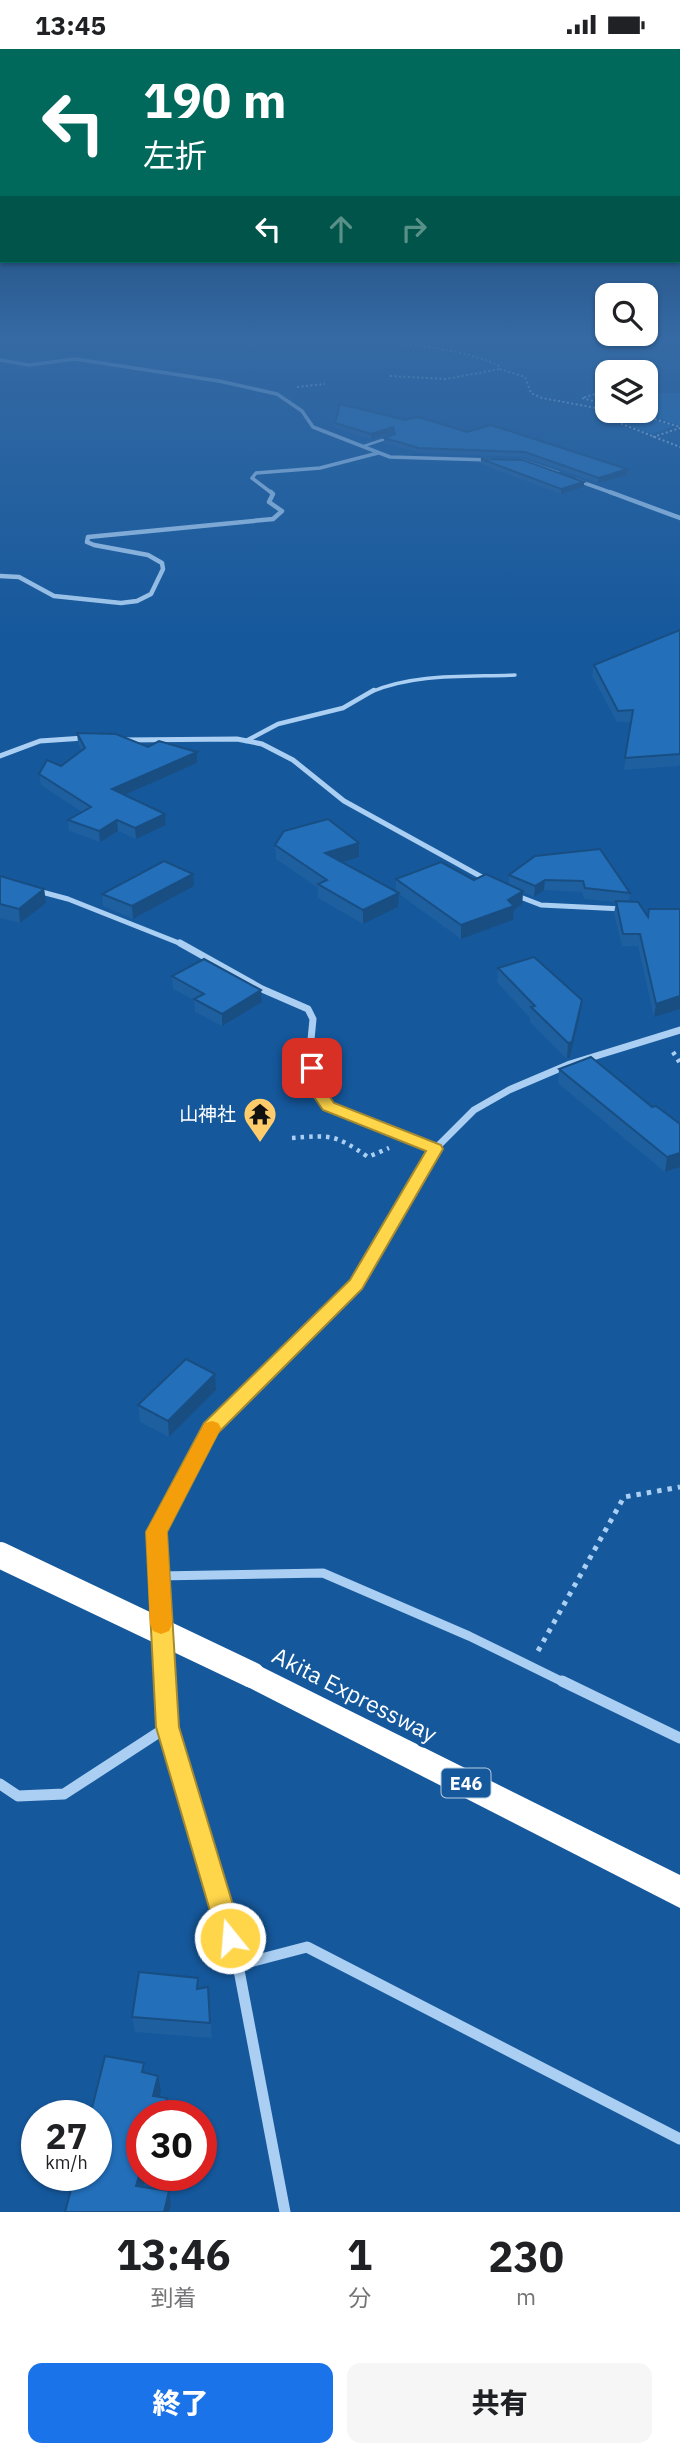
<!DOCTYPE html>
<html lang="ja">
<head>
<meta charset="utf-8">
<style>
  :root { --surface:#fff; --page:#f6f6f6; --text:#202124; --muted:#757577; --accent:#1a73e8 }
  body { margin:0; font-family:"IBM Plex Sans","Noto Sans JP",sans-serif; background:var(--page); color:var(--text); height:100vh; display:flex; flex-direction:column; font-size:26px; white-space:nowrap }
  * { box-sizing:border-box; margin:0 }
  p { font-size:23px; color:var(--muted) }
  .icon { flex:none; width:38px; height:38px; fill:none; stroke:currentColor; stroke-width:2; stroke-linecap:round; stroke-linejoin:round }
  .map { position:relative; height:2163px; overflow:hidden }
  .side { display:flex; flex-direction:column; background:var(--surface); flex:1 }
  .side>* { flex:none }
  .hud { position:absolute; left:0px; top:0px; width:681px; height:214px; box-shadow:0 2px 5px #0004; background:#00695c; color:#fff; overflow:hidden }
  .tools { position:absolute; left:595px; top:234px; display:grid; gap:14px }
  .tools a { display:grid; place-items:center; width:63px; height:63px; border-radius:14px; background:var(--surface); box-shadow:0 2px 5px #0004; font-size:35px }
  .speed { position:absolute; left:21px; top:2051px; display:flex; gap:14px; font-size:35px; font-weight:700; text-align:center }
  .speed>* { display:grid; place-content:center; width:91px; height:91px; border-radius:50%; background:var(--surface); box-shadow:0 2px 5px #0004; line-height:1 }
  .speed small { font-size:18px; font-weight:400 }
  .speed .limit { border:10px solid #d22; background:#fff; color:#111 }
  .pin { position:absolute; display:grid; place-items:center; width:60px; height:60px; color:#fff; margin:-30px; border-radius:14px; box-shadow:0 4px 10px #0006 }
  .me { position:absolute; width:77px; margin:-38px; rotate:343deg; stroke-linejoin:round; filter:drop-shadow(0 0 5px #0008) }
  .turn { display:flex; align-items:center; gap:24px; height:147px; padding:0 28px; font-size:32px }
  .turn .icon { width:91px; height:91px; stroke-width:2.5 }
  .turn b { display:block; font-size:49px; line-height:60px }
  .lanes { display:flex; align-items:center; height:66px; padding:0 28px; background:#0003; justify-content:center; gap:35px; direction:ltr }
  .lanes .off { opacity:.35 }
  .eta { display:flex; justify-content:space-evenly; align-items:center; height:119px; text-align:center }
  .eta b { font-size:42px; font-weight:800; line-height:49px }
  .button { display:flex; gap:14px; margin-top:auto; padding:14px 28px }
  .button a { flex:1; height:80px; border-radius:14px; background:var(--accent); color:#fff; font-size:28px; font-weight:800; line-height:80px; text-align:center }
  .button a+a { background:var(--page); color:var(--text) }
  .status { display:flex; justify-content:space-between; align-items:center; height:49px; padding:0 35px; background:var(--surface); direction:ltr }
  .status svg { height:19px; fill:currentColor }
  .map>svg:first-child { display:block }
  .green { fill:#1d6bb6 }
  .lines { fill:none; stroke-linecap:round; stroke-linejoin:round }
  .path-far2 { stroke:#aacff3; stroke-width:2; stroke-dasharray:2 2.5; stroke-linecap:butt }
  .path-far1 { stroke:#aacff3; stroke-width:4.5; stroke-dasharray:3.5 5; stroke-linecap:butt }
  .path { stroke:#aacff3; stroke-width:5; stroke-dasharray:4.5 6; stroke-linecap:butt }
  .service-far2 { stroke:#aacff3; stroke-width:2.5 }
  .service-far1 { stroke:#aacff3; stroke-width:3.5 }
  .service { stroke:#aacff3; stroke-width:4.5 }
  .minor-far5 { stroke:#aacff3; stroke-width:3.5 }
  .minor-far4 { stroke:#aacff3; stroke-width:4.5 }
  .minor-far3 { stroke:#aacff3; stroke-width:5 }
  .minor-far2 { stroke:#aacff3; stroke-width:7 }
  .minor-far1 { stroke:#aacff3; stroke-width:9 }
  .minor { stroke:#aacff3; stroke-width:11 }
  .motorway { fill:#fff; fill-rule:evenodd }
  .motorway-bridge { stroke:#fff; stroke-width:26 }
  .wall { fill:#1e5fa0 }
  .shaded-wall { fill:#184e82 }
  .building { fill:#236fba; stroke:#184e82; stroke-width:2 }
  .route { fill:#ffd54a; stroke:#a68a30; stroke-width:2 }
  .slow { fill:#f59e0b }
  .labels { text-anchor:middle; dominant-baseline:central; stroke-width:7; stroke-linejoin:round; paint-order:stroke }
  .shield { fill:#15589c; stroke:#b9cde1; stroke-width:2 }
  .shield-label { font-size:18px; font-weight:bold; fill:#fff }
  .poi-label { font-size:19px; fill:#fff; stroke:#15589c; text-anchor:end }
  .near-street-label { font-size:23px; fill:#fff; stroke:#15589c }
</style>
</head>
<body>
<div class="status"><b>13:45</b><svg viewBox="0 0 49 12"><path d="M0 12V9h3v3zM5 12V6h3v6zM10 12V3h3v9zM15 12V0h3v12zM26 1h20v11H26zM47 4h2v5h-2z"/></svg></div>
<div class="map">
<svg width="680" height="2163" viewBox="0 0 680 2163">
  <rect width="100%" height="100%" fill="#15589c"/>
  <g class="green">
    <polygon points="646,344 680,344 680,376 633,362 646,362"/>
    <polygon points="629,363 673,377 653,385 627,376 622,367"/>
  </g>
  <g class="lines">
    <g class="path-far2">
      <path d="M404,290L409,296C439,299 470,304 498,316L500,320L525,328L531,344L542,349L607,361"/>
      <polyline points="390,327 446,330 500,320"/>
      <polyline points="297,338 325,335"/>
      <polyline points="599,344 582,349 607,356"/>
      <polyline points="609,362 617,366 622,375 680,398"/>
      <polyline points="629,362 680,378"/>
      <polyline points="653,388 680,379"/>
    </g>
    <g class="path-far1">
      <polyline points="673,1003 680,1014"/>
      <path d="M292,1089C332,1086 334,1085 368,1108L389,1099"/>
    </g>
    <polyline class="path" points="538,1602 624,1448 680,1438"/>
    <polyline class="service-far2" points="364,397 391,388"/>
    <path class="service-far1" d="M371,643C414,624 469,628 515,626"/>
    <polyline class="service" points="246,692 278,675 343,659 374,641"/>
    <g class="minor-far5">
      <polyline points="0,311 29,316 75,310 219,332 277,345 302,362 313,378 390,408 490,411"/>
      <polyline points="523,412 558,424"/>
      <polyline points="576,431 615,445"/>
      <polyline points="273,445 252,429 256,424 320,419 378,404"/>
    </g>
    <g class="minor-far4">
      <polyline points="610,443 680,469"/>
      <polyline points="0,527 19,528 54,547 121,554 137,552 151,545 163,520 162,514 148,506 94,496 87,493 88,488 273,470 282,462 269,453 273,445 271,443"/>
    </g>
    <g class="minor-far3">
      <polyline points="124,691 237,690 262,695 293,711 344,752 489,832"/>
      <polyline points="0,707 40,692 84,689"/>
      <polyline points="38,842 68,850 184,896"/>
      <polyline points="515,846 541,856 623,860"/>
    </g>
    <g class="minor-far2">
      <polyline points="180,894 262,940 308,960 313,970 310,1001 315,1038 329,1057 435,1100"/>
      <polyline points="365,1219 435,1100 474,1061 509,1041 570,1015 680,981"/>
    </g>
    <g class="minor-far1">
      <polyline points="158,1527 323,1524 469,1587 565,1634"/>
      <polyline points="161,1577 156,1483 211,1379 356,1235 366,1218"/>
      <polyline points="162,1589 165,1634"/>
    </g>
    <g class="minor">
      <polyline points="164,1632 167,1678 238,1916 285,2163"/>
      <polyline points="562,1632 680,1689"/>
      <polyline points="0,1735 18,1747 64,1745 167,1678"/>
      <polyline points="238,1916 307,1898 680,2090"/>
    </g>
    <polygon class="motorway" points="252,1613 680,1826 680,1859 242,1635 237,1626 242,1617"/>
    <polyline class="motorway-bridge" points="0,1506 252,1626"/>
  </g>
  <g class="wall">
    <polygon points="405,371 467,383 627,420 627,426 598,434 525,408 419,404 384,394 384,389 394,385 393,383 371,390 335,379 335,374"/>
    <polygon points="481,410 584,433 584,438 561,445 481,415"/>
    <polygon points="680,581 680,714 679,717 624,721 631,673 617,673 592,627 594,616"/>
    <polygon points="77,684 148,698 197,714 124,746 165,765 166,776 136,790 118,782 100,793 69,782 68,771 82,763 41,736 39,725 61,717 82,702 78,694"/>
    <polygon points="359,794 359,808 341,813 396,843 396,830 474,831 509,835 509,826 535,807 630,844 629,853 648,868 680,860 680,960 654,968 638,897 622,897 614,864 616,853 584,850 582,843 544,841 534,848 523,843 522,855 514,861 513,871 461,890 399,845 398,858 363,875 318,849 318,839 276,810 275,796"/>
    <polygon points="0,827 44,840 46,854 20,874 0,869"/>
    <polygon points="194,837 133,870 103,857 102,845"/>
    <polygon points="498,919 582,951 580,966 570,1008 567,1010 530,973 530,969 497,933"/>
    <polygon points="172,927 261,941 262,953 222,977 195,963 194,951 173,940"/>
    <polygon points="559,1020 652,1058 680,1075 665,1123 558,1034"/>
    <polygon points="215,1325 216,1341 169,1388 140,1373 138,1356"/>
    <polygon points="198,1929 199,1939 208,1938 212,1989 135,1983 132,1968"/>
  </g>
  <g class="shaded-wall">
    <polygon points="393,378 393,383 371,390 371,385"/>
    <polygon points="627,420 627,426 598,434 599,429"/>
    <polygon points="584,433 584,438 561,445 561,440"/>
    <polygon points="197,703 197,714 113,751 112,740"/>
    <polygon points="165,765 166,776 136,790 135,779"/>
    <polygon points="117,771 118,782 100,793 99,782"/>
    <polygon points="359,794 359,808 325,818 325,804"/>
    <polygon points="193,825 194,837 133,870 132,857"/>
    <polygon points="545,831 544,841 534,848 535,837"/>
    <polygon points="44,840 46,854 20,874 19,860"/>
    <polygon points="523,842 522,855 514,861 513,871 461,890 461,876"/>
    <polygon points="399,844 398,858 363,875 363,861"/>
    <polygon points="261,941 262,953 222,977 222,965"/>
    <polygon points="680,947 680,960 654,968 656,955"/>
    <polygon points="582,951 580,966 570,1008 567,1010 568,994"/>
    <polygon points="680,1104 680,1118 665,1123 667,1108"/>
    <polygon points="215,1325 216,1341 169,1388 168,1372"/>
    <polygon points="158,2027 161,2042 155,2062 153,2047"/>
    <polygon points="167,2049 169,2067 163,2067"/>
    <polygon points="142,2117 142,2126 146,2126 139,2151 136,2137"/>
    <polygon points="169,2142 171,2157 169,2163 164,2163"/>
  </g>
  <g class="building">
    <polygon points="340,355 405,371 418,368 467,383 491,376 627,420 599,429 525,403 419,399 384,389 395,385 393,378 371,385 335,374"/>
    <polygon points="481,410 523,411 584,433 561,440"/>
    <polygon points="680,581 680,705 625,709 633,661 618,662 594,616"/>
    <polygon points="77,684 116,685 148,698 159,692 197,703 112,740 165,765 135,779 117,771 99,782 68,771 91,758 39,725 47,711 61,717 85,699"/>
    <polygon points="328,770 359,794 325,804 399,844 363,861 318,835 327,831 275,796 284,782"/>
    <polygon points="600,800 630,844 585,839 583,832 545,831 535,837 509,826 535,807"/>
    <polygon points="164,812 193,825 132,857 102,845"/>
    <polygon points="441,813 474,831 486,825 523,842 508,851 514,857 461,876 396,830"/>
    <polygon points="0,827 44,840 19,860 0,855"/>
    <polygon points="616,852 638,853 648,868 649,860 680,860 680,947 656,955 640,885 623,885"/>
    <polygon points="534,908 582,951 572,993 568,994 531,958 535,957 498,919"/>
    <polygon points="204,910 261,941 222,965 194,950 204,945 172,927"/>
    <polygon points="591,1008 652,1058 656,1057 680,1075 680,1104 667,1108 559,1020"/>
    <polygon points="186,1310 215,1325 168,1372 138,1356"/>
    <polygon points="139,1923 198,1929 197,1940 208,1938 210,1974 132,1968"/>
    <polygon points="105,2007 144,2014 142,2023 158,2027 153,2047 167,2049 163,2067 142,2067 142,2117 136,2137 169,2142 164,2163 65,2163 75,2126 96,2126 96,2067 90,2067"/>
  </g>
  <linearGradient id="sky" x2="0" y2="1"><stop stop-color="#0c3056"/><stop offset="0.49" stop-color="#356aa4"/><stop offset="1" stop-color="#356aa4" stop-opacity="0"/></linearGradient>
  <rect width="680" height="593" fill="url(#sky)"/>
  <polygon class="route" points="312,1015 320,1019 322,1037 334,1054 441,1096 443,1100 362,1240 218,1384 167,1483 179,1678 243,1889 239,1898 230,1902 221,1898 218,1889 156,1678 146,1483 204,1374 350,1231 426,1102 323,1061 307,1038 304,1019"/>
  <polygon class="slow" points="212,1372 218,1374 221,1379 167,1483 172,1575 169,1582 161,1585 153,1582 150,1575 146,1483 205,1374"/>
  <defs>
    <symbol id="temple-pin" viewBox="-11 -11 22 30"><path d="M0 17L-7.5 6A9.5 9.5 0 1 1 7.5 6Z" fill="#ffcc6c" stroke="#15589c"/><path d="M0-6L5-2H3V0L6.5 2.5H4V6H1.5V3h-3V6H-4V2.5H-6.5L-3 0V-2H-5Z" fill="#111"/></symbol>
  </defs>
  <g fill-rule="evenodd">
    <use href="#temple-pin" x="241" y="1046" width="38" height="52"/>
  </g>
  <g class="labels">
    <rect class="shield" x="441.5" y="1719.5" width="49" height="29" rx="5"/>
    <g class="shield-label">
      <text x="466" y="1734">E46</text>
    </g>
    <g class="poi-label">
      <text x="236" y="1065">山神社</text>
    </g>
    <g class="near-street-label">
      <text transform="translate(355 1645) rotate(27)">Akita Expressway</text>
    </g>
  </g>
</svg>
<div class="tools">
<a><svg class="icon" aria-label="search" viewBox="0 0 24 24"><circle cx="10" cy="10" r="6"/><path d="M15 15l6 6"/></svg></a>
<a><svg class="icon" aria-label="layers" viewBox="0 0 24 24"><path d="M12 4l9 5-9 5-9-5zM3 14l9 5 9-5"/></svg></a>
</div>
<div class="speed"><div>27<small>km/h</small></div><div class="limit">30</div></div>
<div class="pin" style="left:312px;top:1019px;background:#d93025"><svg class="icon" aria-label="arrive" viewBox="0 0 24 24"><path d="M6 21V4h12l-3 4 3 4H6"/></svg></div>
<svg class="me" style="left:230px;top:1889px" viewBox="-20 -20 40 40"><circle r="17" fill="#ffd54a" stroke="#fff" stroke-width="3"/><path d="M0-11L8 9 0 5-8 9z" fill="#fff"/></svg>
<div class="hud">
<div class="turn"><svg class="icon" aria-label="left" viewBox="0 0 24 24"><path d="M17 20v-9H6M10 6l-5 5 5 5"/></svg><div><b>190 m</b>左折</div></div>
<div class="lanes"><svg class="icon" aria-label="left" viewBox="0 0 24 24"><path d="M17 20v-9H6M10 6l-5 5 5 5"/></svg><svg class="icon off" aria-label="ahead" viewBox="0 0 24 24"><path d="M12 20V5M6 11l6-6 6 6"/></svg><svg class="icon off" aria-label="right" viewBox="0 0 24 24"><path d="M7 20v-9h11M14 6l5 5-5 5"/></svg></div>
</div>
</div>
<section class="side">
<div class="eta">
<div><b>13:46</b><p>到着</p></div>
<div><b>1</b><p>分</p></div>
<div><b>230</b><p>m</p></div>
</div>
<div class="button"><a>終了</a><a>共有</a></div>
</section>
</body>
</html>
